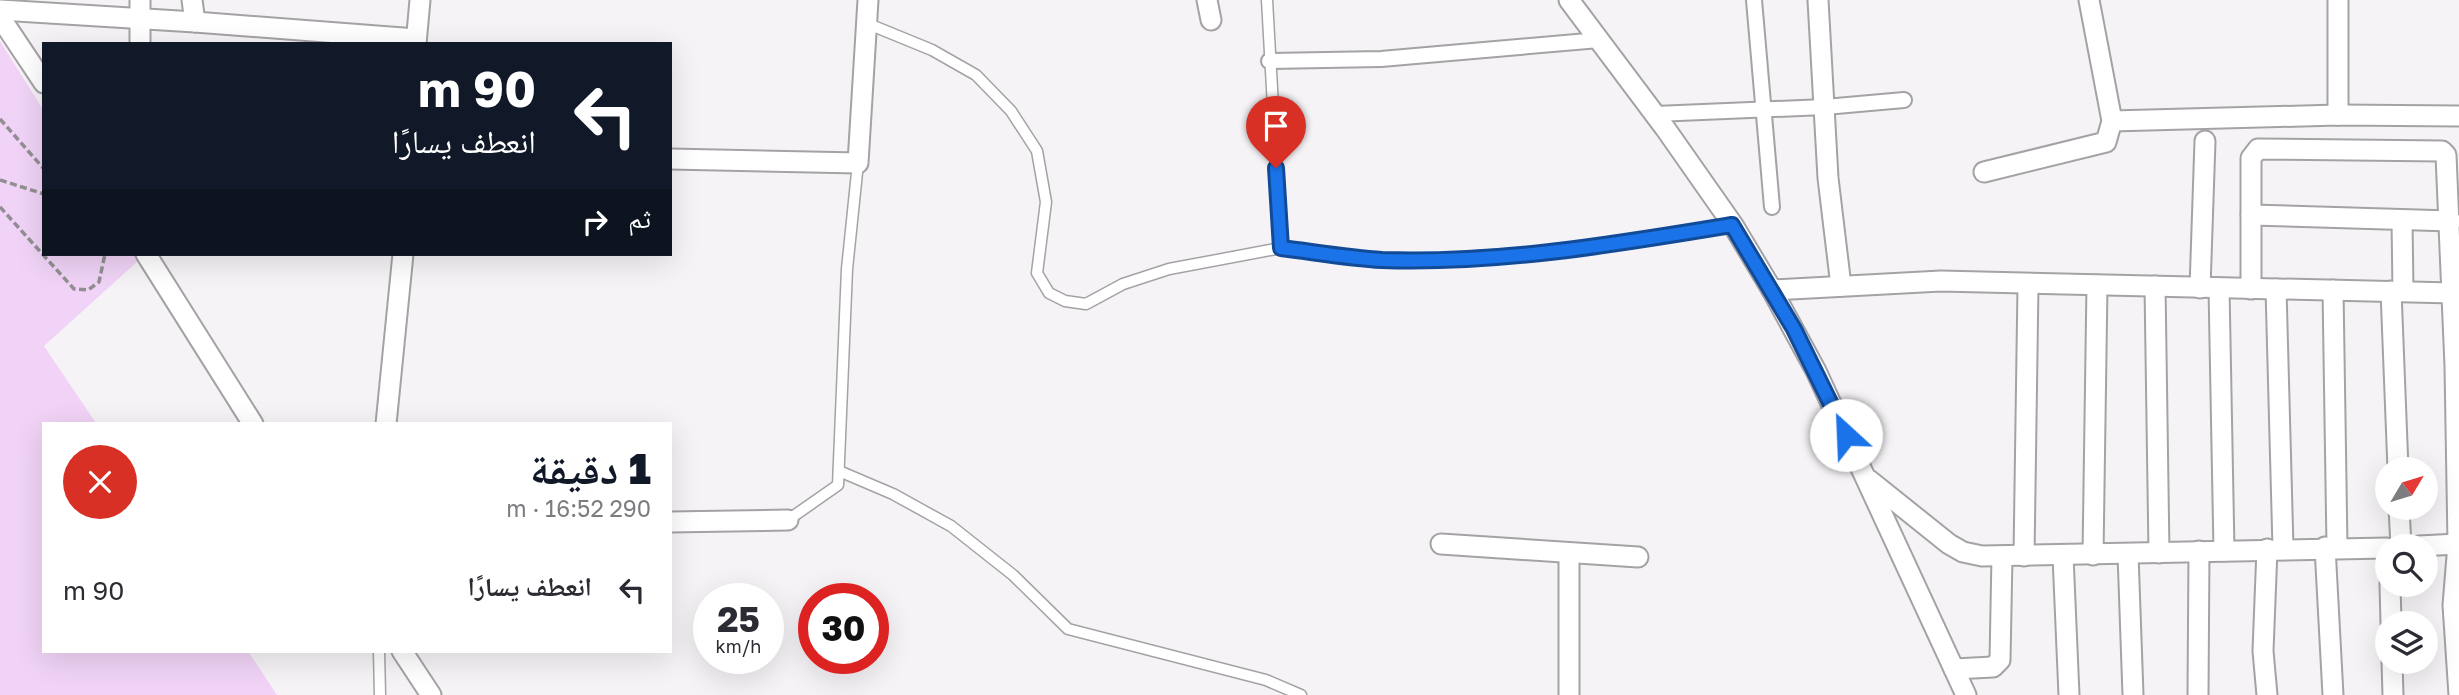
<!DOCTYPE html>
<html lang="ar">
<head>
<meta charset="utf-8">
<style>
  :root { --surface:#fff; --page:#f7f7f7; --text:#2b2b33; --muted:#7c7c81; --accent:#111827 }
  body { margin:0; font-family:"Golos Text","Noto Naskh Arabic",sans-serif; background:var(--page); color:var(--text); direction:rtl; height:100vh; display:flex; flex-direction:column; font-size:26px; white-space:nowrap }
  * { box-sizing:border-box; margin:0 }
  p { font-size:23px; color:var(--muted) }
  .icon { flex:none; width:38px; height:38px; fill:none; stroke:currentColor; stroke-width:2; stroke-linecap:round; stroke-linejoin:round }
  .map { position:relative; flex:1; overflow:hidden; direction:ltr }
  .sheet { position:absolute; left:42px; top:422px; width:630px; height:231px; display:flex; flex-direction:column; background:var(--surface); border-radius:0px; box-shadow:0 7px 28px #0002; direction:rtl }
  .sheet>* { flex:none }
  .guide { position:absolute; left:42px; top:42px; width:630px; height:214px; border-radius:0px; box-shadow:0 7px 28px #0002; direction:rtl; background:#111827; color:#fff; overflow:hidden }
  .needle { width:46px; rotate:52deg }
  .fabs { position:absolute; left:2375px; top:457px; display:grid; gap:14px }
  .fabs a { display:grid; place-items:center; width:63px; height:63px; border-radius:50%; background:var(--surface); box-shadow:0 7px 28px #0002; font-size:35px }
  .speed { position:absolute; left:693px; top:583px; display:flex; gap:14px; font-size:35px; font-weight:700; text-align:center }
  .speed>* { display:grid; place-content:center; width:91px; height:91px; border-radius:50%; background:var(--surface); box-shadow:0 7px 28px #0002; line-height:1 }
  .speed small { font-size:18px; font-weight:400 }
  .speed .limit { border:10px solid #d22; background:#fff; color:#111 }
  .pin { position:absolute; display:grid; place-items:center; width:60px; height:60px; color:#fff; margin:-72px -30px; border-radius:50% 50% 50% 0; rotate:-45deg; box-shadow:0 0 7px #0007 }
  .pin .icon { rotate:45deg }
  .me { position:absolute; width:77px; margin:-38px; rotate:335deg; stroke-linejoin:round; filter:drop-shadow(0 0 5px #0008) }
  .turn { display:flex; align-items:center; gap:24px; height:147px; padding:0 21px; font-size:32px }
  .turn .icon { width:91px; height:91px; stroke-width:2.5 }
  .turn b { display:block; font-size:49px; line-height:60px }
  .then { display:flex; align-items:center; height:66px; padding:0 21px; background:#0003; gap:14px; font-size:26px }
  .round { display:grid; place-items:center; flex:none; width:74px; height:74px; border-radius:37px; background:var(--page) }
  .summary { display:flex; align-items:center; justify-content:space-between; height:119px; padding:0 21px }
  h1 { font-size:42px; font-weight:800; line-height:52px; color:var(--accent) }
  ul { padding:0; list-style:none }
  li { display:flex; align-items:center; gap:21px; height:98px; padding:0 21px }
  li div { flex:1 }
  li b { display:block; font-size:26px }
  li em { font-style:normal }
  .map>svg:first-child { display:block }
  .green { fill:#f0d3f6 }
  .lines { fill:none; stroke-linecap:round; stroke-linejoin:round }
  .service-casing { stroke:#a5a2a6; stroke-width:13 }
  .pedestrian-casing { stroke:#a5a2a6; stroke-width:18 }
  .minor-casing { stroke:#a5a2a6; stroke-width:23 }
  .path { stroke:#918f92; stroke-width:3.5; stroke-dasharray:7 3.5; stroke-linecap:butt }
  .service { stroke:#fff; stroke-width:10 }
  .pedestrian { stroke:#fff; stroke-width:14 }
  .minor { stroke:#fff; stroke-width:19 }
  .route-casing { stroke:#114b97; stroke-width:18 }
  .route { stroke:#1a73e8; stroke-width:12 }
</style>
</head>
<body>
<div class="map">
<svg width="2459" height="695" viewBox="0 0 2459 695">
  <rect width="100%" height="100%" fill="#f6f3f7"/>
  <polygon class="green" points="0,41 44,111 44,254 133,254 138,261 44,346 96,423 44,424 44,651 248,651 277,695 0,695"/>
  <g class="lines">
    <defs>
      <g id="service">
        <polyline points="1267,0 1281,248"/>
        <polyline points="866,23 932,50 976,75 1011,111 1037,151 1046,202 1037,273 1049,293 1065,301 1086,304 1123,284 1169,269 1281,248 1380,259 1436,259 1585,249 1733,225"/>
        <polyline points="839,471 893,494 951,526 1013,575 1068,629 1266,680 1301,695"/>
        <polyline points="788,520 838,485 847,269 858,163"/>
        <polyline points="379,651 380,695"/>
      </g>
      <g id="pedestrian">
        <polyline points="1754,0 1772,207"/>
        <polyline points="1269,61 1381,59 1599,40"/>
        <polyline points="1655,114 1825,107 1904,100"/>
      </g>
      <g id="minor">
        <polyline points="192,0 195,22 416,39"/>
        <polyline points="1207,0 1211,20"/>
        <polyline points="1569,0 1665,128 1733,225 1772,290 1816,371 1966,695"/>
        <polyline points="1818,0 1828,178 1841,286"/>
        <polyline points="2338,0 2338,115"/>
        <polyline points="0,10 195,22"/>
        <polyline points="0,17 44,83"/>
        <polyline points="140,44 140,0"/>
        <polyline points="416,44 420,0"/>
        <polyline points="2112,121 2338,115 2459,116"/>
        <polyline points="670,159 858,163 868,0"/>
        <polyline points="1984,172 2106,142 2112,121 2089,0"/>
        <polyline points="2251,215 2451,221"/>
        <polyline points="2402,220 2403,291"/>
        <polyline points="146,254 253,424"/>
        <polyline points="2155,286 2159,553"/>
        <polyline points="2200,288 2205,141"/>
        <polyline points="2219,288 2224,551"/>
        <polyline points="2251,289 2251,158 2258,149 2442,151 2446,155 2455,366 2458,544 2453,605 2459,695"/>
        <polyline points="2276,289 2283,548"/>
        <polyline points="1772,290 1941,281 2453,293"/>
        <polyline points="2333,290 2337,547"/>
        <polyline points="2391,291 2398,469"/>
        <polyline points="386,424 403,254"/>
        <polyline points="1869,480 1949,544 1963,552 1982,556 2387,548"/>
        <polyline points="2399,508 2401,546"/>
        <polyline points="670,522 788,520"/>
        <polyline points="1441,544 1638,557"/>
        <polyline points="2419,546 2458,544"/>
        <polyline points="2325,547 2333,695"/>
        <polyline points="2267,549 2263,651 2267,695"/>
        <polyline points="2128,554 2133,695"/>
        <polyline points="2093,555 2097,285"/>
        <polyline points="2024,556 2028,285"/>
        <polyline points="2063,556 2069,695"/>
        <polyline points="2390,584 2391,623"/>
        <polyline points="402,651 431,695"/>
        <polyline points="2392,662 2393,695"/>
        <polyline points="1954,669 1993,667 2000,660 2002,556"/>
        <polyline points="1569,695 1569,554"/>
        <polyline points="2198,695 2199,551"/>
      </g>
    </defs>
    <use href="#service" class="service-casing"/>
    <use href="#pedestrian" class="pedestrian-casing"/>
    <use href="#minor" class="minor-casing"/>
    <g class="path">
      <polyline points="0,119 44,169"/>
      <polyline points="0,180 44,194"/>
      <polyline points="0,207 74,289 88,290 99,282 105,254"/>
    </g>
    <use href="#service" class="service"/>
    <use href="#pedestrian" class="pedestrian"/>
    <use href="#minor" class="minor"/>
  </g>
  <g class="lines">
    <defs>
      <path id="route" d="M1276,168L1281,248C1314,252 1348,258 1382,260C1499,264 1617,244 1732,225L1794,329L1846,435"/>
    </defs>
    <use href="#route" class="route-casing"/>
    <use href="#route" class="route"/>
  </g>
</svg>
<div class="fabs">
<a><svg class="needle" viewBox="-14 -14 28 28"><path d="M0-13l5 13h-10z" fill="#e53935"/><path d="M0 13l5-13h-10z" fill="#7c7c81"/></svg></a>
<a><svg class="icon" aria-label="search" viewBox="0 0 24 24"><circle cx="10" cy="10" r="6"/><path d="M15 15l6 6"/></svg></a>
<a><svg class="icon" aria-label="layers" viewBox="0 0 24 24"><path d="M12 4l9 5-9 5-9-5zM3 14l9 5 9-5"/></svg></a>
</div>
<div class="speed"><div>25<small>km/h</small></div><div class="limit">30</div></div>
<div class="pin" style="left:1276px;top:168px;background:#d93025"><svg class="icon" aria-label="arrive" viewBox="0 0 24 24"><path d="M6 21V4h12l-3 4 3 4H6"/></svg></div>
<svg class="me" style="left:1846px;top:435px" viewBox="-20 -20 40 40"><circle r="19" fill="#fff"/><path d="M0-13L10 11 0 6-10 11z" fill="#1a73e8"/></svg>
<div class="guide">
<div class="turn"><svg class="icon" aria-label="left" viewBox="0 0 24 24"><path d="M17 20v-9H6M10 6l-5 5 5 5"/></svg><div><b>90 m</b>انعطف يسارًا</div></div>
<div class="then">ثم<svg class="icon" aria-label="right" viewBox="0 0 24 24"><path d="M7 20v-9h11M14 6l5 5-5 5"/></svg></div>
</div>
<section class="sheet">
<div class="summary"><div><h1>1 دقيقة</h1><p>290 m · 16:52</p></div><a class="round" style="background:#d93025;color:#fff"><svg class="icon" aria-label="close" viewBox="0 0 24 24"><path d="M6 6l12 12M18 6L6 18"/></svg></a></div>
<ul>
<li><svg class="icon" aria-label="left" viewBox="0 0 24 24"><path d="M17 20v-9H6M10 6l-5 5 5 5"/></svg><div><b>انعطف يسارًا</b></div><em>90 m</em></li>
</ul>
</section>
</div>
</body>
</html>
